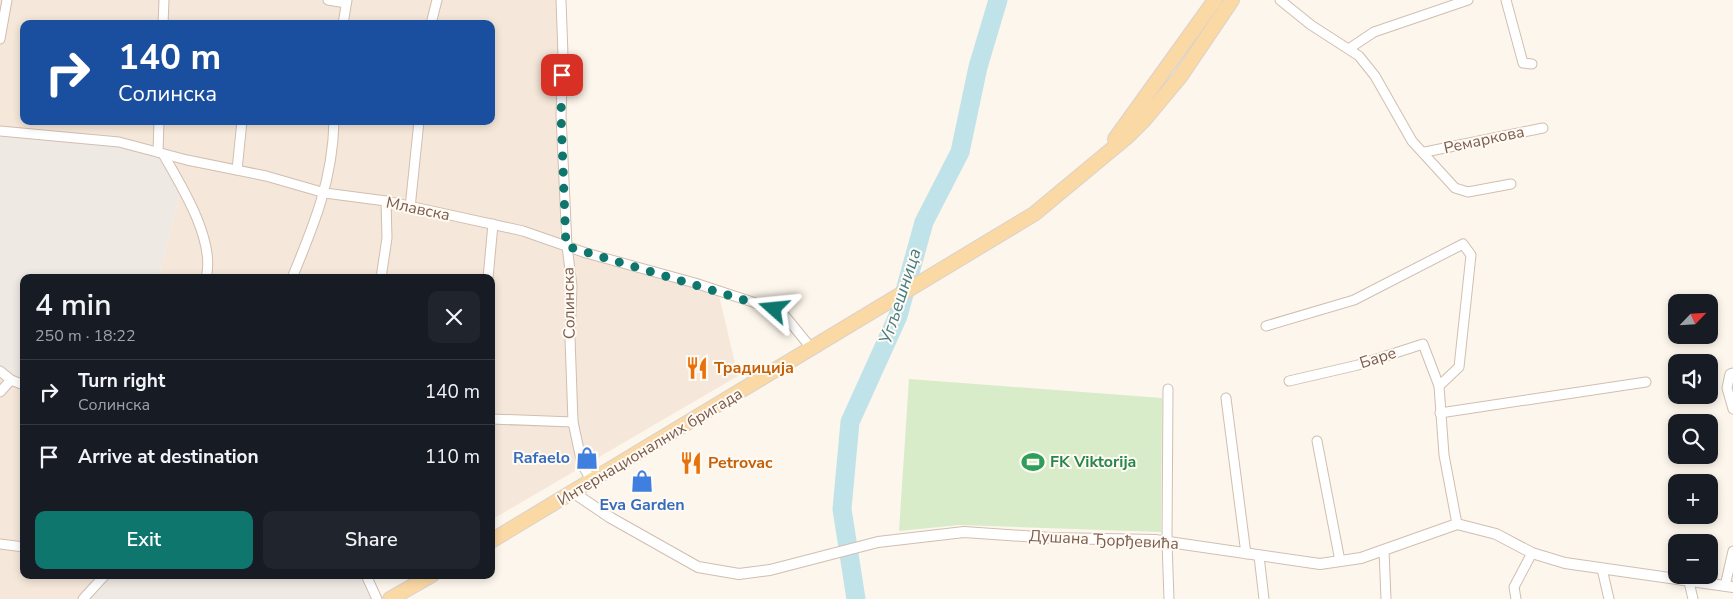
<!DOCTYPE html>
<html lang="en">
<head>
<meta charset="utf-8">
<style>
  :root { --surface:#171b24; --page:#20242c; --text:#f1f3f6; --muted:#9ea1a6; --line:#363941; --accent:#0f766e }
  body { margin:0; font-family:"Nunito Sans",sans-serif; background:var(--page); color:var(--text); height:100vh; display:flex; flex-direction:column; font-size:19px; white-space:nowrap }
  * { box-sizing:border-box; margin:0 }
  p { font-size:16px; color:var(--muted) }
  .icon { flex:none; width:28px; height:28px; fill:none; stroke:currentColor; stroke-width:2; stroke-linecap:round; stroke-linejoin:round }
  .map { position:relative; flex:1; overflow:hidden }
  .sheet { position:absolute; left:20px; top:274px; width:475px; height:305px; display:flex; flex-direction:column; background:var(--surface); border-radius:10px; box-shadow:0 2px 8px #0003 }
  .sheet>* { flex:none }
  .banner { position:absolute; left:20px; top:20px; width:475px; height:105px; border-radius:10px; box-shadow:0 2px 8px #0003; background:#1a4fa0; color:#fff; overflow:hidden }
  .needle { width:32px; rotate:65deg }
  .buttons { position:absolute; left:1668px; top:294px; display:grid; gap:10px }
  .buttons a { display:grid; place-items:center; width:50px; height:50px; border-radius:10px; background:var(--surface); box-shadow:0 2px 8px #0003; font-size:25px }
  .pin { position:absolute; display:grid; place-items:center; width:42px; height:42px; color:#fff; margin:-21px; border-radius:10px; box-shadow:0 2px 8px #0006 }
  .me { position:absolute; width:55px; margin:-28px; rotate:288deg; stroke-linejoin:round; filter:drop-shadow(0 0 4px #0008) }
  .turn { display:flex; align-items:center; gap:18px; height:105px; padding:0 15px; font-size:22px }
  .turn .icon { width:65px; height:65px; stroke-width:2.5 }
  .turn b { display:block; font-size:35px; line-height:42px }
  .round { display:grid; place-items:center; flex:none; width:52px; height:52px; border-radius:10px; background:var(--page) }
  .summary { display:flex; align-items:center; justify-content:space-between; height:85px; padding:0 15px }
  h1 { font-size:30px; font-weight:600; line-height:38px }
  .action { display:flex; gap:10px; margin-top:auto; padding:10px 15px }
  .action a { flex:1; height:58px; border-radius:10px; background:var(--accent); color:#fff; font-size:20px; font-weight:600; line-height:58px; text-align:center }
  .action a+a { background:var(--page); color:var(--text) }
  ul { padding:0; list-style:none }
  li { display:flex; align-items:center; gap:15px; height:65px; padding:0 15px; border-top:1px solid var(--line) }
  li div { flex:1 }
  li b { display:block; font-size:19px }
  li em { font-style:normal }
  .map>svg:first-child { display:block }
  .residential { fill:#f5e8da; fill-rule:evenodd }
  .industrial { fill:#efe9e4 }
  .green { fill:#d8ecc9 }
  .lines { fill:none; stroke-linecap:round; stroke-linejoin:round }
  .river { stroke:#bfe3e8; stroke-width:19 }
  .minor-casing { stroke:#d1beb0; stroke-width:11 }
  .tertiary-casing { stroke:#d1beb0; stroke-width:12 }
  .primary-casing { stroke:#dad1cd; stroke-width:16 }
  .minor { stroke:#fff; stroke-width:9 }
  .tertiary { stroke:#fff; stroke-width:10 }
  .primary { stroke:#fbd9a5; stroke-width:14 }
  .route { stroke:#0f766e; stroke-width:9; stroke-dasharray:0 16.2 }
  .labels { text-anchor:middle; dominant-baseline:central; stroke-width:4; stroke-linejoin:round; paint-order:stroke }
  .street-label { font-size:16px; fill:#7a5c4d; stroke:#fffaf3 }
  .food-label { font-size:16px; font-weight:bold; fill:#c56008; stroke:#fffaf3; text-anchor:start }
  .shop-label { font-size:16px; font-weight:bold; fill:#366cbe; stroke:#fffaf3; text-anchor:end }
  .leisure-label { font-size:16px; font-weight:bold; fill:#27864d; stroke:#fffaf3; text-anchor:start }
  .water-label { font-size:18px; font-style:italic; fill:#437c86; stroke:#fffaf3 }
</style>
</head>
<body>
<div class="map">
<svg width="1733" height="599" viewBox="0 0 1733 599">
  <rect width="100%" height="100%" fill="#fdf6ec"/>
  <g class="residential">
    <path d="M0,0H556L560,18V244L718,291L738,376L491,520V278L159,277L180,193L156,152L0,133ZM24,24H491V121H24Z"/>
    <polygon points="0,362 24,375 24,575 105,575 80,599 0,599"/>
  </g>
  <g class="industrial">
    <polygon points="0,131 40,134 155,152 180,193 159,277 24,278 24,385 0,371"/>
    <polygon points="105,575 366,575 377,599 83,599"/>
  </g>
  <polygon class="green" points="909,379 1162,398 1161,532 959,525 899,531"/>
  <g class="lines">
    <polyline class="river" points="856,599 842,509 850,422 898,316 924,222 960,152 978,67 998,0"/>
    <defs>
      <g id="minor">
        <polyline points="328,0 346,3"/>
        <polyline points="561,0 563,55 561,115 567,246 572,286 570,338 573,422 582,464 592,482"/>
        <polyline points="1280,0 1311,25 1359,56 1375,76 1412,141 1455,188 1468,192 1511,184"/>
        <polyline points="1506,0 1523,63 1532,64"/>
        <polyline points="163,24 164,0"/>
        <polyline points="343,24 347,0"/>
        <polyline points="431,24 437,0"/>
        <polyline points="0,39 7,0"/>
        <polyline points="1350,48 1374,32 1468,0"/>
        <polyline points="0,131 119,142 187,160 266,176 325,193 386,201 523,231 586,253 695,283 774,309 785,316 812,349"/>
        <polyline points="158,152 159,121"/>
        <polyline points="1425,152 1543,128"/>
        <path d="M163,154C181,185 216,241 206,278"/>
        <polyline points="237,170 242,121"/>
        <polyline points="410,208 419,121"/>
        <path d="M292,278C314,225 333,179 334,121"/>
        <polyline points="381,278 387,238 386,201"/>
        <polyline points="488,278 493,224"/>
        <polyline points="1266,326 1354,300 1463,244 1471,255 1459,367 1439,386 1444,455 1457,524"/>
        <polyline points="0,371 11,380 24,385"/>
        <polyline points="1733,373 1730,374 1727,388 1733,409"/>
        <polyline points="1289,381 1358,365 1423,344 1439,386"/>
        <polyline points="1168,389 1167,542 1169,599"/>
        <polyline points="0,392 11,380"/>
        <polyline points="1226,398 1246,554"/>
        <polyline points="1440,413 1646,382"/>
        <polyline points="491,419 573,422"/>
        <polyline points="1317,441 1340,561"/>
        <polyline points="0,544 24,547"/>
        <polyline points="1384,550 1386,599"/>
        <polyline points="1259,556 1264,599"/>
        <polyline points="1602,569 1609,599"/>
        <polyline points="366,575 377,599"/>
        <polyline points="1689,582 1693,599"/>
        <polyline points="1725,586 1733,551"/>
        <polyline points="83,599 105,575"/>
        <polyline points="1516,599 1514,587 1532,553"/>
      </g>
      <polyline id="tertiary" points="574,493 611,518 698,567 739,574 770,570 878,542 964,532 1052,538 1155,540 1320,564 1361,558 1457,524 1496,534 1532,553 1565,563 1733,587"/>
      <g id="primary">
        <polyline points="1115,139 1215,0"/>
        <polyline points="491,541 1034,214 1128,136 1145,119 1180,77 1232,0"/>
        <polyline points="390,599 432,575"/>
      </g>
    </defs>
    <use href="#minor" class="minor-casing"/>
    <use href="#tertiary" class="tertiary-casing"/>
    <use href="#primary" class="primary-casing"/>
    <use href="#minor" class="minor"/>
    <use href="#tertiary" class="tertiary"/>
    <use href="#primary" class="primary"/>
  </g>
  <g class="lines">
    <polyline class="route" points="562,75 561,115 566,246 774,309"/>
  </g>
  <defs>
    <symbol id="restaurant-bare" viewBox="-9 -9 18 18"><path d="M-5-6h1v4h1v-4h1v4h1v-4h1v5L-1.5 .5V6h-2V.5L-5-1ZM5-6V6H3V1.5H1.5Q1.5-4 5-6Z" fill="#e8710a" stroke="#fffaf3" stroke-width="2.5" paint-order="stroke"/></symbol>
    <symbol id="shop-bare" viewBox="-9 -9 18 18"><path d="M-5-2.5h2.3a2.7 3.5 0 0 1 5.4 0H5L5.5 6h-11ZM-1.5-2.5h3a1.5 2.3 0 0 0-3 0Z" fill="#3f7fe0" stroke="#fffaf3" stroke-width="2.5" paint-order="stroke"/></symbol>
    <symbol id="stadium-bare" viewBox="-9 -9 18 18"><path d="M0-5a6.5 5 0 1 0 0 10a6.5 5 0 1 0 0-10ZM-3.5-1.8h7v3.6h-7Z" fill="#2e9e5b" stroke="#fffaf3" stroke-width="2.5" paint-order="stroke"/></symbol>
  </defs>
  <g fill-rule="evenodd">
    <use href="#restaurant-bare" x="681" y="352" width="32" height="32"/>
    <use href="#shop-bare" x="571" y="442" width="32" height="32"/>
    <use href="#stadium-bare" x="1017" y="446" width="32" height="32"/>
    <use href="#restaurant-bare" x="675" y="447" width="32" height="32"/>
    <use href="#shop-bare" x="626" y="465" width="32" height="32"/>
  </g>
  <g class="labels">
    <g class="street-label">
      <text transform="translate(1484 140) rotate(-12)">Ремаркова</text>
      <text transform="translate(418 209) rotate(12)">Млавска</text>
      <text transform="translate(569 303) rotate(-91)">Солинска</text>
      <text transform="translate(1378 358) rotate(-18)">Баре</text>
      <text transform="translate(650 447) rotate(-31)">Интернационалних бригада</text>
      <text transform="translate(1104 540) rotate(3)">Душана Ђорђевића</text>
    </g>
    <g class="food-label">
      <text x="714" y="368">Традиција</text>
      <text x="708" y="463">Petrovac</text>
    </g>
    <g class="shop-label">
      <text x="570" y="458">Rafaelo</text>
      <text x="642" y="505" text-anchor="middle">Eva Garden</text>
    </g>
    <g class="leisure-label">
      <text x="1050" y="462">FK Viktorija</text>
    </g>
    <g class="water-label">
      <text transform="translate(900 296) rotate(-72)">Угљешница</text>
    </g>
  </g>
</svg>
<div class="buttons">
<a><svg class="needle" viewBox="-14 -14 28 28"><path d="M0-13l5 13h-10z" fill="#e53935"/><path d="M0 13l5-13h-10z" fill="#9ea1a6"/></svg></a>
<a><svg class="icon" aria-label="sound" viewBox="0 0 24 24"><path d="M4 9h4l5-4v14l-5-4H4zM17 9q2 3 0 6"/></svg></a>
<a><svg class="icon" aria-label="search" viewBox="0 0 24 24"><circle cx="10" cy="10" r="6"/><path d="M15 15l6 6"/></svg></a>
<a>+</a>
<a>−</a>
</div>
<div class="pin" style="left:562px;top:75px;background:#d93025"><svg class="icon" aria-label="arrive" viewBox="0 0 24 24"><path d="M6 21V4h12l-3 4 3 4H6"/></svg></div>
<svg class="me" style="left:774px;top:309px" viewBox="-20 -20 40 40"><path d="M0-17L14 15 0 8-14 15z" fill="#0f766e" stroke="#fff" stroke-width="4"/></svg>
<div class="banner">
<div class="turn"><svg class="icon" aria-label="right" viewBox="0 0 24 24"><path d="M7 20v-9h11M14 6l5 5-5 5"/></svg><div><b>140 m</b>Солинска</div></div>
</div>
<section class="sheet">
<div class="summary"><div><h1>4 min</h1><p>250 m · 18:22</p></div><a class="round"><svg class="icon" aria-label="close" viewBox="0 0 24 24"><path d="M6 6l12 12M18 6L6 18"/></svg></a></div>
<ul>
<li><svg class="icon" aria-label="right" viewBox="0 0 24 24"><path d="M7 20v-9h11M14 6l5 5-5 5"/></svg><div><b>Turn right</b><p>Солинска</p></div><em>140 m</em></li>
<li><svg class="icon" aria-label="arrive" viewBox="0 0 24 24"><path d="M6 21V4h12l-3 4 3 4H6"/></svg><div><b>Arrive at destination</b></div><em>110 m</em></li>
</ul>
<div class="action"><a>Exit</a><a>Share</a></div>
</section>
</div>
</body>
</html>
